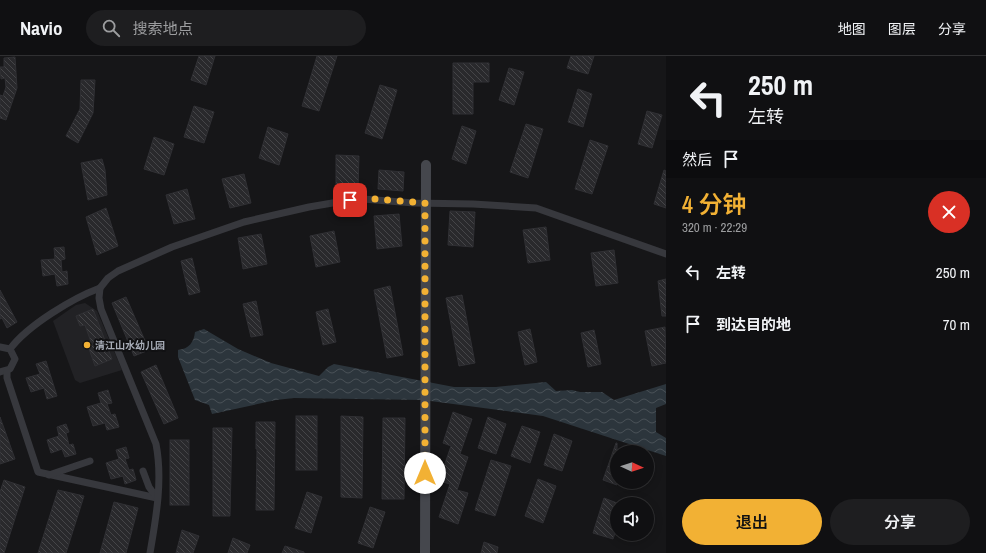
<!DOCTYPE html>
<html lang="zh">
<head>
<meta charset="utf-8">
<style>
  :root { --surface:#101012; --page:#1e1e20; --text:#f1f3f6; --muted:#9c9d9f; --line:#303032; --accent:#f2b134 }
  body { margin:0; font-family:"Archivo Narrow","Noto Sans SC",sans-serif; background:var(--page); color:var(--text); height:100vh; display:flex; flex-direction:column; font-size:15px; white-space:nowrap }
  * { box-sizing:border-box; margin:0 }
  p { font-size:13px; color:var(--muted) }
  .icon { flex:none; width:22px; height:22px; fill:none; stroke:currentColor; stroke-width:2; stroke-linecap:round; stroke-linejoin:round }
  .map { position:relative; flex:1; overflow:hidden }
  .side { display:flex; flex-direction:column; background:var(--surface); width:320px }
  .side>* { flex:none }
  .guide { background:#101012; color:var(--text); overflow:hidden }
  .needle { width:26px; rotate:93deg }
  .buttons { position:absolute; left:610px; top:389px; display:grid; gap:8px }
  .buttons a { display:grid; place-items:center; width:44px; height:44px; border-radius:50%; background:var(--surface); box-shadow:0 2px 10px #0003,0 0 0 1px var(--line); font-size:20px }
  .pin { position:absolute; display:grid; place-items:center; width:34px; height:34px; color:#fff; margin:-17px; border-radius:8px; box-shadow:0 2px 6px #0006 }
  .me { position:absolute; width:44px; margin:-22px; rotate:0deg; stroke-linejoin:round; filter:drop-shadow(0 0 3px #0008) }
  .turn { display:flex; align-items:center; gap:14px; height:84px; padding:0 16px; font-size:18px }
  .turn .icon { width:52px; height:52px; stroke-width:2.5 }
  .turn b { display:block; font-size:28px; line-height:34px }
  .then { display:flex; align-items:center; height:38px; padding:0 16px; background:#0003; gap:8px; font-size:15px }
  .round { display:grid; place-items:center; flex:none; width:42px; height:42px; border-radius:21px; background:var(--page) }
  .overview { display:flex; align-items:center; justify-content:space-between; height:68px; padding:0 16px }
  h1 { font-size:24px; font-weight:600; line-height:30px; color:var(--accent) }
  .primary-button { display:flex; gap:8px; margin-top:auto; padding:8px 16px }
  .primary-button a { flex:1; height:46px; border-radius:24px; background:var(--accent); color:#111; font-size:16px; font-weight:600; line-height:46px; text-align:center }
  .primary-button a+a { background:var(--page); color:var(--text) }
  ul { padding:0; list-style:none }
  li { display:flex; align-items:center; gap:12px; height:52px; padding:0 16px }
  li div { flex:1 }
  li b { display:block; font-size:15px }
  li em { font-style:normal }
  header { display:flex; align-items:center; gap:24px; box-sizing:border-box; height:56px; padding:0 20px; background:var(--surface); border-bottom:1px solid var(--line) }
  header strong { font-size:19px }
  nav { display:flex; gap:22px; margin-inline-start:auto; font-size:14px }
  .search { width:280px; height:36px; background:var(--page); display:flex; align-items:center; gap:10px; box-sizing:border-box; padding:0 14px; border-radius:22px; color:var(--muted); font-size:15px }
  main { display:flex; flex:1; min-height:0 }
  .map>svg:first-child { display:block }
  .built { fill:#222225 }
  .water { fill:url(#water-waves) }
  .building { fill:url(#building-back-hatch); stroke:#303034 }
  .lines { fill:none; stroke-linecap:round; stroke-linejoin:round }
  .minor { stroke:#37383d; stroke-width:7 }
  .secondary { stroke:#45474d; stroke-width:10 }
  .route { stroke:#f2b134; stroke-width:7; stroke-dasharray:0 12.6 }
  .poi-dot { fill:#f2b134; stroke:#111113; stroke-width:1.5 }
  .labels { text-anchor:middle; dominant-baseline:central; stroke-width:4; stroke-linejoin:round; paint-order:stroke }
  .poi-label { font-size:10px; font-weight:bold; fill:#a8adb8; stroke:#111113; text-anchor:start }
</style>
</head>
<body>
<header>
<strong>Navio</strong>
<div class="search"><svg class="icon" aria-label="search" viewBox="0 0 24 24"><circle cx="10" cy="10" r="6"/><path d="M15 15l6 6"/></svg>搜索地点</div>
<nav><a>地图</a><a>图层</a><a>分享</a></nav>
</header>
<main>
<div class="map">
<svg width="666" height="497" viewBox="0 0 666 497">
  <defs>
    <pattern id="water-waves" width="16" height="10" patternUnits="userSpaceOnUse"><rect width="16" height="10" fill="#2c353c"/><path d="M0 5q4-4 8 0t8 0" fill="none" stroke="#485056"/></pattern>
    <pattern id="building-back-hatch" width="6" height="6" patternUnits="userSpaceOnUse"><rect width="6" height="6" fill="#29292c"/><path d="M-1 5l2 2M0 0l6 6M5-1l2 2" fill="none" stroke="#454548"/></pattern>
  </defs>
  <rect width="100%" height="100%" fill="#161618"/>
  <polygon class="built" points="85,247 97,255 122,314 80,327 75,324 53,265 76,249"/>
  <path class="water" d="M204,273L238,293L271,307L319,320L328,311L334,308L454,331H496L546,326L556,335L572,334L580,336H602L614,344L666,328V348L656,352V376L666,382V400L543,360L423,344L294,342L276,344L212,358L209,349L195,344L178,301V294C189,293 194,286 195,276Z"/>
  <g class="building">
    <polygon points="199,0 215,0 206,29 191,24"/>
    <polygon points="317,0 337,0 319,55 302,50"/>
    <polygon points="571,0 594,0 588,18 567,12"/>
    <polygon points="15,1 17,32 6,64 0,62 0,39 3,40 6,31 5,22 1,23 0,11 4,11 4,2"/>
    <polygon points="453,7 489,7 489,26 473,26 473,58 453,58"/>
    <polygon points="509,12 524,16 514,49 499,44"/>
    <polygon points="81,24 95,24 93,57 78,87 66,80 80,53"/>
    <polygon points="380,29 397,34 382,83 365,77"/>
    <polygon points="578,33 592,38 583,71 568,66"/>
    <polygon points="194,50 214,56 204,87 184,81"/>
    <polygon points="647,55 662,59 652,92 638,88"/>
    <polygon points="526,68 543,73 528,122 510,116"/>
    <polygon points="462,70 476,75 466,108 452,103"/>
    <polygon points="268,71 288,78 279,109 259,102"/>
    <polygon points="154,81 174,88 164,119 144,113"/>
    <polygon points="590,84 608,90 592,138 575,133"/>
    <polygon points="336,99 359,100 358,132 336,131"/>
    <polygon points="102,103 105,114 107,139 88,144 81,107"/>
    <polygon points="379,114 404,116 403,135 378,133"/>
    <polygon points="664,114 666,115 666,152 654,148"/>
    <polygon points="244,118 251,147 230,152 222,123"/>
    <polygon points="187,133 195,163 174,168 166,139"/>
    <polygon points="106,152 118,190 97,199 86,161"/>
    <polygon points="450,155 475,156 473,191 448,189"/>
    <polygon points="399,158 402,190 377,193 374,160"/>
    <polygon points="546,171 550,204 528,207 523,174"/>
    <polygon points="334,175 340,206 316,211 310,180"/>
    <polygon points="261,178 267,208 243,213 238,182"/>
    <polygon points="64,191 65,203 61,204 62,216 67,215 68,228 57,230 55,218 43,220 41,204 55,203 54,192"/>
    <polygon points="614,194 618,227 596,230 591,197"/>
    <polygon points="192,202 200,236 189,239 181,205"/>
    <polygon points="666,223 666,260 662,260 658,225"/>
    <polygon points="390,230 403,299 387,302 374,234"/>
    <polygon points="0,234 17,266 7,272 2,262 0,263"/>
    <polygon points="462,239 475,307 459,310 446,242"/>
    <polygon points="126,241 149,294 134,300 112,247"/>
    <polygon points="256,245 263,279 251,281 243,248"/>
    <polygon points="93,253 112,303 95,310 87,287 91,286 85,269 80,270 76,260"/>
    <polygon points="328,253 336,286 323,289 316,256"/>
    <polygon points="665,271 666,307 652,310 645,275"/>
    <polygon points="530,273 537,306 525,309 518,276"/>
    <polygon points="594,274 601,308 588,311 581,277"/>
    <polygon points="46,305 57,340 47,343 44,332 31,336 26,322 40,318 36,308"/>
    <polygon points="156,309 178,362 164,368 141,316"/>
    <polygon points="108,334 112,347 107,348 111,359 115,358 119,371 107,374 105,367 93,370 87,351 101,347 98,337"/>
    <polygon points="453,356 472,363 460,398 468,401 457,434 468,437 458,468 439,461 450,428 439,425 451,390 443,387"/>
    <rect x="296" y="360" width="21" height="54"/>
    <polygon points="341,360 363,361 362,442 341,441"/>
    <polygon points="0,361 15,403 0,408"/>
    <polygon points="488,361 506,368 496,398 478,392"/>
    <polygon points="383,362 405,362 404,443 382,443"/>
    <polygon points="256,366 275,366 274,454 256,454 257,393 256,393"/>
    <polygon points="66,368 69,376 66,377 69,389 73,388 76,398 65,401 62,393 51,397 47,384 59,380 57,371"/>
    <polygon points="522,370 540,376 530,407 511,400"/>
    <polygon points="213,372 232,372 230,460 213,460"/>
    <polygon points="554,378 572,385 562,415 544,409"/>
    <rect x="170" y="384" width="19" height="65"/>
    <polygon points="616,387 617,387 617,429 603,424"/>
    <polygon points="126,391 129,402 125,403 129,414 133,413 136,424 125,428 123,420 111,423 106,407 119,403 116,394"/>
    <polygon points="491,404 511,410 495,460 475,454"/>
    <polygon points="538,423 556,430 543,467 525,460"/>
    <polygon points="4,424 25,431 4,497 0,497 0,436"/>
    <polygon points="58,434 84,440 66,497 38,497"/>
    <polygon points="307,436 322,441 311,477 295,472"/>
    <polygon points="604,442 617,447 617,471 613,483 593,477"/>
    <polygon points="114,446 138,452 126,497 100,497"/>
    <polygon points="370,451 385,456 373,492 358,487"/>
    <polygon points="182,474 199,480 193,497 176,497"/>
    <polygon points="233,482 250,489 247,497 228,497"/>
    <polygon points="484,486 498,491 497,497 481,497"/>
    <polygon points="285,490 304,496 304,497 282,497"/>
  </g>
  <g class="lines">
    <g class="minor">
      <polyline points="0,291 10,293 15,303 10,313 0,316"/>
      <path d="M10,293C28,269 73,242 100,232"/>
      <polyline points="7,315 7,322 38,416 157,442"/>
      <polyline points="143,415 149,431 157,442"/>
      <polyline points="49,419 90,405"/>
      <path d="M150,497C156,462 163,424 156,388L101,253L99,242L100,232L108,222L118,215L172,191L244,166L309,151L350,144L363,143L414,147L473,148L536,152L666,198"/>
    </g>
    <polyline class="secondary" points="425,497 426,109"/>
  </g>
  <g class="lines">
    <polyline class="route" points="350,144 363,142 425,147 425,417"/>
  </g>
  <circle class="poi-dot" cx="87" cy="289" r="4"/>
  <g class="labels">
    <g class="poi-label">
      <text x="95" y="289">清江山水幼儿园</text>
    </g>
  </g>
</svg>
<div class="buttons">
<a><svg class="needle" viewBox="-14 -14 28 28"><path d="M0-13l5 13h-10z" fill="#e53935"/><path d="M0 13l5-13h-10z" fill="#9c9d9f"/></svg></a>
<a><svg class="icon" aria-label="sound" viewBox="0 0 24 24"><path d="M4 9h4l5-4v14l-5-4H4zM17 9q2 3 0 6"/></svg></a>
</div>
<div class="pin" style="left:350px;top:144px;background:#d93025"><svg class="icon" aria-label="arrive" viewBox="0 0 24 24"><path d="M6 21V4h12l-3 4 3 4H6"/></svg></div>
<svg class="me" style="left:425px;top:417px" viewBox="-20 -20 40 40"><circle r="19" fill="#fff"/><path d="M0-13L10 11 0 6-10 11z" fill="#f2b134"/></svg>
</div>
<section class="side">
<div class="guide">
<div class="turn"><svg class="icon" aria-label="left" viewBox="0 0 24 24"><path d="M17 20v-9H6M10 6l-5 5 5 5"/></svg><div><b>250 m</b>左转</div></div>
<div class="then">然后<svg class="icon" aria-label="arrive" viewBox="0 0 24 24"><path d="M6 21V4h12l-3 4 3 4H6"/></svg></div>
</div>
<div class="overview"><div><h1>4 分钟</h1><p>320 m · 22:29</p></div><a class="round" style="background:#d93025;color:#fff"><svg class="icon" aria-label="close" viewBox="0 0 24 24"><path d="M6 6l12 12M18 6L6 18"/></svg></a></div>
<ul>
<li><svg class="icon" aria-label="left" viewBox="0 0 24 24"><path d="M17 20v-9H6M10 6l-5 5 5 5"/></svg><div><b>左转</b></div><em>250 m</em></li>
<li><svg class="icon" aria-label="arrive" viewBox="0 0 24 24"><path d="M6 21V4h12l-3 4 3 4H6"/></svg><div><b>到达目的地</b></div><em>70 m</em></li>
</ul>
<div class="primary-button"><a>退出</a><a>分享</a></div>
</section>
</main>
</body>
</html>
